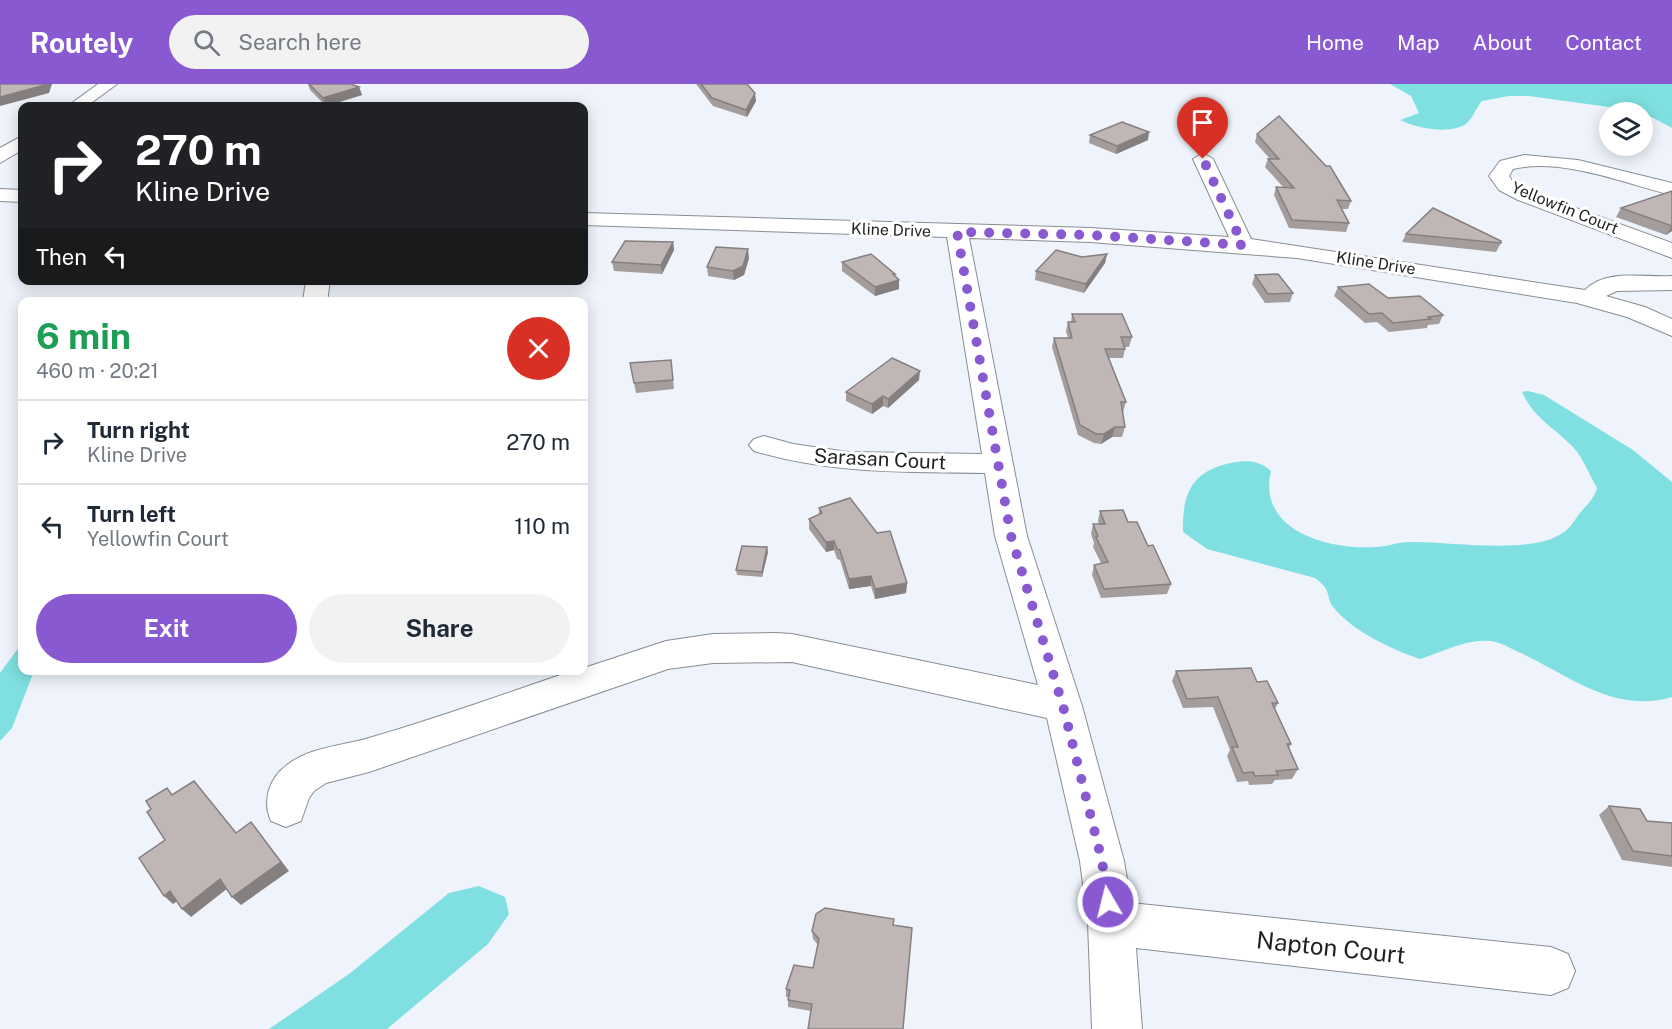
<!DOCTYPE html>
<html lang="en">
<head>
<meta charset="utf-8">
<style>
  :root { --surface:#fff; --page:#f2f2f3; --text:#1f2937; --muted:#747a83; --line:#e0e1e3; --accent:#8959d2 }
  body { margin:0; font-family:"Public Sans",sans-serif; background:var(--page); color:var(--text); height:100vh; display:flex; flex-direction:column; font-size:22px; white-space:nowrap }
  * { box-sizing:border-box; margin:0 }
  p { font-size:20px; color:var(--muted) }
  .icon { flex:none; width:33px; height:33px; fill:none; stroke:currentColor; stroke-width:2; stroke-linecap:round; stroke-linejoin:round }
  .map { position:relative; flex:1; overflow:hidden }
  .side { position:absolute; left:18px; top:213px; width:570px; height:378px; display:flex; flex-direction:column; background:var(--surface); border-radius:12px; box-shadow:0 3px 15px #0003 }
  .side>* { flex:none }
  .banner { position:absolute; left:18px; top:18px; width:570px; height:183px; border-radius:12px; box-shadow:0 3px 15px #0003; background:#202124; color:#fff; overflow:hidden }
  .buttons { position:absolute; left:1599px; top:18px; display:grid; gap:12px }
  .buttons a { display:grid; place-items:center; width:54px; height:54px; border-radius:50%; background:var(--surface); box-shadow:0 3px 15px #0003; font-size:30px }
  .pin { position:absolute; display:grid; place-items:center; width:51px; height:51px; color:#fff; margin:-62px -26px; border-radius:50% 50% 50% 0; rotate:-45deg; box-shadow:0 0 6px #0007 }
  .pin .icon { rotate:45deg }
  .me { position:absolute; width:66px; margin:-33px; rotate:352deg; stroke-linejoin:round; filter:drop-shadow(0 0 4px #0008) }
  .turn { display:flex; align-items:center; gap:21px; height:126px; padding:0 18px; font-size:27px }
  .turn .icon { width:78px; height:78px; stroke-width:2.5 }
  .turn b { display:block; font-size:42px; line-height:51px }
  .then { display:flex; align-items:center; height:57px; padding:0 18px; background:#0003; gap:12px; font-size:22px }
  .round { display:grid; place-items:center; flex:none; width:63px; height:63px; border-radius:32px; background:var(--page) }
  .summary { display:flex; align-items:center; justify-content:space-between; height:102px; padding:0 18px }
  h1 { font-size:36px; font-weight:700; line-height:45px; color:#1e9e55 }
  .cta { display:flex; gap:12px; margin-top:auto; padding:12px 18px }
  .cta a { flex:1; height:69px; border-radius:36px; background:var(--accent); color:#fff; font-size:24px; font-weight:700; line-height:69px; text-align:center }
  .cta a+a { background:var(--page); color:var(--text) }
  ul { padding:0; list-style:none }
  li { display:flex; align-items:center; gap:18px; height:84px; padding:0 18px; border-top:2px solid var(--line) }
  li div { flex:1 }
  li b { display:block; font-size:22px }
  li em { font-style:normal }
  header { display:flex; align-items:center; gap:36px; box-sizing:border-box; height:84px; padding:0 30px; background:var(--accent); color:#fff }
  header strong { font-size:28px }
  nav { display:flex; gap:33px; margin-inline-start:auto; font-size:21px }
  .search { width:420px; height:54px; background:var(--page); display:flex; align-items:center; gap:15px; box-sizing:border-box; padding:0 21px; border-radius:33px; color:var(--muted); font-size:22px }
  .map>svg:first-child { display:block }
  .water { fill:#80e0e1 }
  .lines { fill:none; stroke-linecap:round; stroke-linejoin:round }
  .minor-casing { stroke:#888d94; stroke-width:2 }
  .minor { fill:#fff; fill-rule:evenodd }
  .wall { fill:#a59d9c }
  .shaded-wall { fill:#867f7f }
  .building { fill:#c0b6b5; stroke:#867f7f; stroke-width:1.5 }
  .route { stroke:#8959d2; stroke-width:10; stroke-dasharray:0 18 }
  .labels { text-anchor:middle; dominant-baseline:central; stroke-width:6; stroke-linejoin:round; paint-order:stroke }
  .far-street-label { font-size:16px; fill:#1f2124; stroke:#fff }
  .street-label { font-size:20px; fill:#1f2124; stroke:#fff }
  .near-street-label { font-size:24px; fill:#1f2124; stroke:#fff }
</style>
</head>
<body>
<header>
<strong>Routely</strong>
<div class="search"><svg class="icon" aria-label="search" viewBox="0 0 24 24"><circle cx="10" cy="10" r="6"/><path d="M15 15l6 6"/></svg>Search here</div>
<nav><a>Home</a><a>Map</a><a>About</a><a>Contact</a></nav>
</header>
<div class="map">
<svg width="1672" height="945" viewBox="0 0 1672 945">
  <rect width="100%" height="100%" fill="#eff4fc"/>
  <g class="water">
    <path d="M1390,0H1672V44L1642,28L1623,25L1529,12H1509L1482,17C1476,24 1473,34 1466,40C1449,51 1416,44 1400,36L1419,29L1411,12Z"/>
    <path d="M1528,307L1544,311L1633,366L1672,398V613C1615,630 1570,592 1521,569C1513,566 1504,560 1496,558C1472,552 1442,568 1420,575C1391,565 1354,548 1334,524C1324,512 1334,508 1315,494L1207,465L1183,448C1182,409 1192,387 1231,379C1247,376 1259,376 1271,387C1257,446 1327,466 1374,463C1386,463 1398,458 1410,458C1450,457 1532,472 1564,448C1570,444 1575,436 1579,430C1586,422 1594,415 1597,404C1589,390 1583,374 1573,363C1552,341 1536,337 1522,308Z"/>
    <polygon points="22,559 22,586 34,587 12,644 0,657 0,589"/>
    <polygon points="479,802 505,813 509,830 488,860 387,945 269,945 349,890 449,809"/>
  </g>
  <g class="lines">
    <defs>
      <g id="minor">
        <polygon points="98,0 117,0 87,22 68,22"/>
        <polygon points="22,52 22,66 0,79 0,64"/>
        <path d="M1203,69L1213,75L1251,155L1585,206C1606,184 1645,194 1672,192V206L1617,207L1606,212L1645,223L1672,235V252L1627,233L1577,219L1297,174L1090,158L969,154L1027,452L1082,622L1124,777L1131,819L1551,863L1568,870L1575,887L1568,904L1551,911L1136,864L1142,945H1092L1088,839L1080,777L1047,634L792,578L713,579L668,585L369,688L326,699L314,707L309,714L301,737L286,743L271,737C262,717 269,694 287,681C310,663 342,662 369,654C439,634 507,609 575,586H584V584L666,557L713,550L776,549L792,550L1038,601L995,452L985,389C906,388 830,390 754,367L749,361L754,355L764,352L793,360L848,368L982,370L947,153L584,141V129L1090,144L1229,153L1193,75Z"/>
        <path d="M1524,71L1578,76L1672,99V111C1626,100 1561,73 1513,85L1509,92L1513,98L1532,108L1672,159V174L1518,116L1499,106L1489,92L1500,77Z"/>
        <polygon points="0,105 22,106 22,118 0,117"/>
        <polygon points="306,196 330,196 327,218 303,218"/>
      </g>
    </defs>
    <use href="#minor" class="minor-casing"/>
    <use href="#minor" class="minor"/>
  </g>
  <g class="wall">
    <polygon points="308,0 351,0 359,3 362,11 326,22 310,6"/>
    <polygon points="696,0 747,0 756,17 747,33 713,22"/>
    <polygon points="1257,50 1351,117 1348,125 1342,125 1349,139 1346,148 1289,144 1274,111 1276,103 1283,103 1265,83 1268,75 1270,75 1255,58"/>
    <polygon points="1090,51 1148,56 1116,70 1089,59"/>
    <polygon points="1672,107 1672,147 1666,151 1616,133 1621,124"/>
    <polygon points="1406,150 1501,159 1496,168 1402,158"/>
    <polygon points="673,158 674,166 662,190 614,187 612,178"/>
    <polygon points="1107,170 1105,179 1084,209 1035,196 1036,187 1082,173"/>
    <polygon points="749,174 744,191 734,196 708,192 707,183"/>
    <polygon points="842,178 895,190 895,192 899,205 875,212 842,187"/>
    <polygon points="1255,191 1293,209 1290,218 1265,219 1252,200"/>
    <polygon points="1338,203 1388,214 1443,231 1439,240 1428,241 1427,244 1389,248 1377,238 1365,239 1334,212"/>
    <polygon points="1072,230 1132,253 1129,263 1124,263 1125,265 1123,274 1109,274 1126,318 1123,328 1122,328 1125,343 1122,353 1112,353 1101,360 1094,359 1078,351 1052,263 1054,254 1068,254 1066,247 1068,238 1071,238"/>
    <polygon points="671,276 674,305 636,309 630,279"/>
    <polygon points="919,296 888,324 883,322 872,330 846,317 846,308"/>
    <polygon points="819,424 907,499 906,509 875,515 871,502 849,505 840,476 837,475 834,466 826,468 809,445 809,435 819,431"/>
    <polygon points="1100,427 1128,438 1148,462 1171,500 1167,510 1101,514 1092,491 1094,481 1101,479 1093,463 1094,459 1091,450 1093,440 1099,440 1098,437"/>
    <polygon points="768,468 762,493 737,491 736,486"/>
    <polygon points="1176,587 1257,598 1278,619 1275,625 1291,660 1289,664 1298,685 1292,695 1275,696 1272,700 1249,701 1248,697 1237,698 1227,672 1230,666 1213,623 1183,624 1172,597"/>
    <polygon points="1609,722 1647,737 1672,739 1672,783 1622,776 1599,731"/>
    <polygon points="825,824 811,927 788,923 788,913 786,913 786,905 813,884 818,861 813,855 812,847"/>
  </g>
  <g class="shaded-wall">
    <polygon points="45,0 52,0 49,9 0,22 0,13"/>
    <polygon points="359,3 362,11 326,22 323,14"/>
    <polygon points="755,9 756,17 747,33 746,26"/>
    <polygon points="1149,48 1148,56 1116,70 1117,62"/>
    <polygon points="1672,142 1672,147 1666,151"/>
    <polygon points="673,158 674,166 662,190 661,181"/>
    <polygon points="748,165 749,174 744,191 734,196 733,187"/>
    <polygon points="1107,170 1105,179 1084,209 1086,200"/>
    <polygon points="893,190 895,190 895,197 899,196 899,205 875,212 875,203"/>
    <polygon points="920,287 919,296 888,324 888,315"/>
    <polygon points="883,312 883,322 872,330 872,320"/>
    <polygon points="1115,343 1112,353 1101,360 1104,350"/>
    <polygon points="834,457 834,466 826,468 826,458"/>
    <polygon points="767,463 768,468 762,493 762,488"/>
    <polygon points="871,492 871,502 849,505 849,495"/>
    <polygon points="907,499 906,509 875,515 875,505"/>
    <polygon points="251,738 289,787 241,821 232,813"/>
    <polygon points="220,795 228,804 191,833 182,825"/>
    <polygon points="170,807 179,816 173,820 164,812"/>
  </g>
  <g class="building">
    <polygon points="0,0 45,0 45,1 0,13"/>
    <polygon points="309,0 351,0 359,3 323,14"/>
    <polygon points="701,0 747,0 755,9 746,26 712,14"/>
    <polygon points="1279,32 1326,82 1330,82 1351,117 1337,116 1349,139 1292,136 1276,103 1294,104 1268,75 1279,75 1257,50"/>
    <polygon points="1122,38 1149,48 1117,62 1090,51"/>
    <polygon points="1672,107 1672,142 1621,124"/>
    <polygon points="1433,124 1501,157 1501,159 1406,150"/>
    <polygon points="625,157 673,158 661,181 612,178"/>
    <polygon points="716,163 748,165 743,182 733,187 707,183"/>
    <polygon points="1056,166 1082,173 1107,170 1086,200 1036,187"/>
    <polygon points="871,170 895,190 893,190 899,196 875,203 842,178"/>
    <polygon points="1278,190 1293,209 1268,210 1255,191"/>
    <polygon points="1369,200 1388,214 1420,212 1443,231 1428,233 1431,235 1393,239 1382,229 1369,230 1338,203"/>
    <polygon points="1072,230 1122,230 1132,253 1121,253 1125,265 1105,265 1126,318 1121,318 1125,343 1115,343 1104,350 1096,350 1080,341 1054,254 1072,254 1068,238 1075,238"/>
    <polygon points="892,274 920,287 888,315 883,312 872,320 846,308"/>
    <polygon points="671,276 673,296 634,299 630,279"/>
    <polygon points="850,414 877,449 890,447 907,499 875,505 871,492 849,495 840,466 837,465 834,457 826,458 809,435 822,429 819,424"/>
    <polygon points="1123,426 1128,438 1137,438 1148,462 1153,461 1171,500 1104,505 1094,481 1108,478 1096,453 1098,452 1093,440 1105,440 1100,427"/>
    <polygon points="742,462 767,463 762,488 736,486"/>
    <polygon points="1251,584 1257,598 1267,597 1278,619 1272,619 1291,660 1287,660 1298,685 1276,687 1278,691 1255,692 1253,688 1243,689 1232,663 1238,663 1218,613 1187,615 1176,587"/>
    <polygon points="194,697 236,749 251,738 281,778 232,813 220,795 182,825 170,807 164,812 139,774 165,756 147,728 151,725 146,717 167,704 172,711"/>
    <polygon points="1609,722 1640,725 1647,737 1672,739 1672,772 1633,767"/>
    <polygon points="825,824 894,835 893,841 912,844 903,945 808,945 812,920 788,916 790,906 786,905 794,881 813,884 819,855 812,847 816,830"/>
  </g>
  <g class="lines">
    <polyline class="route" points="1108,818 1102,777 1063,622 1011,452 957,148 1090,151 1243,161 1203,75"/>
  </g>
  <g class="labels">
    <g class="far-street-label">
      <text transform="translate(1565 124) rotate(22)">Yellowfin Court</text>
      <text transform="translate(891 146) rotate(2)">Kline Drive</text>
      <text transform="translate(1376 179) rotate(9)">Kline Drive</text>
    </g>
    <g class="street-label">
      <text transform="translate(880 375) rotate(3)">Sarasan Court</text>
    </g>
    <g class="near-street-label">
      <text transform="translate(1331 863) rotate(6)">Napton Court</text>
    </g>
  </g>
</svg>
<div class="buttons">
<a><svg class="icon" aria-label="layers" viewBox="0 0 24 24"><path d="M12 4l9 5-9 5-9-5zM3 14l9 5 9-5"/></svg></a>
</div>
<div class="pin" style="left:1203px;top:75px;background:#d93025"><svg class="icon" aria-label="arrive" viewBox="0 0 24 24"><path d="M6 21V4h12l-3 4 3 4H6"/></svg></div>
<svg class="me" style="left:1108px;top:818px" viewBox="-20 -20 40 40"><circle r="17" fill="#8959d2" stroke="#fff" stroke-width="3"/><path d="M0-11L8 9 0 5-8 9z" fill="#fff"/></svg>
<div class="banner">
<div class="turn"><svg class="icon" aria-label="right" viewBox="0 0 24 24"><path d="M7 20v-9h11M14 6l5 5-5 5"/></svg><div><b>270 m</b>Kline Drive</div></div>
<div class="then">Then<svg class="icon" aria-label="left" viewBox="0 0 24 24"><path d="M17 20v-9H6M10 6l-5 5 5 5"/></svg></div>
</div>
<section class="side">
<div class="summary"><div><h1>6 min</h1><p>460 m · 20:21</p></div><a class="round" style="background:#d93025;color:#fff"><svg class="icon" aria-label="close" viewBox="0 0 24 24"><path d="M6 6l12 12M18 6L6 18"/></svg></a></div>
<ul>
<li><svg class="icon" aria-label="right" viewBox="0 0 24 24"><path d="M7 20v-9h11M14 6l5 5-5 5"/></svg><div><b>Turn right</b><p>Kline Drive</p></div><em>270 m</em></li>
<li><svg class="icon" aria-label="left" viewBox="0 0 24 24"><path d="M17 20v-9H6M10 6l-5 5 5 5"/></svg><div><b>Turn left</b><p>Yellowfin Court</p></div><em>110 m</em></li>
</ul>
<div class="cta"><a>Exit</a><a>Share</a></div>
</section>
</div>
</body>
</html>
